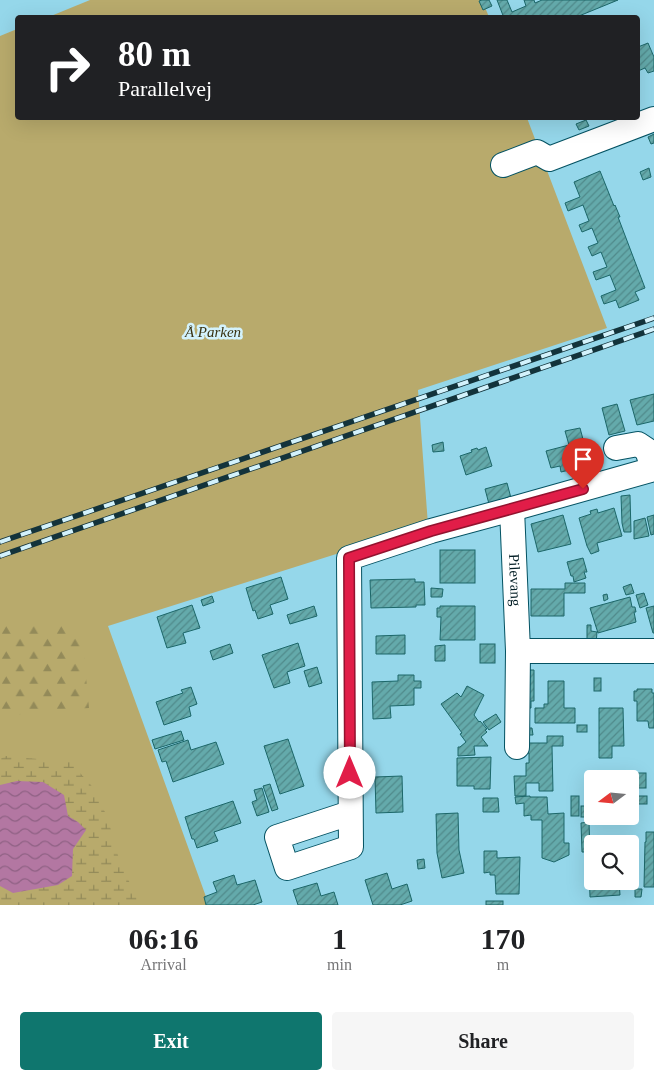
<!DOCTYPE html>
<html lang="en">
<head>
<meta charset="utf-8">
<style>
  :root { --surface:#fff; --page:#f6f6f6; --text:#202124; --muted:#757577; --accent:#0f766e }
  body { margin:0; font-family:Georgia,serif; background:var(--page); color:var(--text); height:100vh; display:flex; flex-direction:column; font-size:19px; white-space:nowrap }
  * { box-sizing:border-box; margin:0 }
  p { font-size:16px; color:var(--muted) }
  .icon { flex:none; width:28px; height:28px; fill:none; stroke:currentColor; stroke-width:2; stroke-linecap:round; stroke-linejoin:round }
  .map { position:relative; height:905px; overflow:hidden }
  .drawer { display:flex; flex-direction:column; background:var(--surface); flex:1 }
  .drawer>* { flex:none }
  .hud { position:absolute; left:15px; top:15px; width:625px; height:105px; border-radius:5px; box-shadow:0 5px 20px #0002; background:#202124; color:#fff; overflow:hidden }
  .needle { width:32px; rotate:254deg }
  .buttons { position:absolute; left:584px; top:770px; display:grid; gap:10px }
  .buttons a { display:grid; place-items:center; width:55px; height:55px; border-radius:5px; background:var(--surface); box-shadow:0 5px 20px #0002; font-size:25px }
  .pin { position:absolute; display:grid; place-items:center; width:42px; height:42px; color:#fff; margin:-51px -21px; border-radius:50% 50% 50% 0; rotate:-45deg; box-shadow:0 0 5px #0007 }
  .pin .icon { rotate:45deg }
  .me { position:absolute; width:55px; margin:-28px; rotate:0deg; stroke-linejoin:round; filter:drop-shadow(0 0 4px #0008) }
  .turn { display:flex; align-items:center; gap:18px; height:105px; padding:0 20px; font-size:22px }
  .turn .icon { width:65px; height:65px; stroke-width:2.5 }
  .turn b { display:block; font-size:35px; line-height:42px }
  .eta { display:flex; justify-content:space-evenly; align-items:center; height:85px; text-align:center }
  .eta b { font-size:30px; font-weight:700; line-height:35px }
  .button { display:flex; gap:10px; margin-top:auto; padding:10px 20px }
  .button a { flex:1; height:58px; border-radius:5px; background:var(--accent); color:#fff; font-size:20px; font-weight:700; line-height:58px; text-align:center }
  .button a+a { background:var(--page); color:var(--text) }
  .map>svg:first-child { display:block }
  .green { fill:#b8aa6c }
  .forest { fill:url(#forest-firs) }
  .wetland { fill:url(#wetland-marsh) }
  .water { fill:url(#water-waves) }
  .building { fill:url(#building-hatch); stroke:#1c6769 }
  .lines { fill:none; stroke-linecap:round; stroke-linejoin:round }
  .minor-casing { stroke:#045262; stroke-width:26 }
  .minor { stroke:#fff; stroke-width:24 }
  .rail-casing { stroke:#13333b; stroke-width:5.5 }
  .rail { stroke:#d3f2fc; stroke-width:4; stroke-dasharray:11; stroke-linecap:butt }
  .route-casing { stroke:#92132f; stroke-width:12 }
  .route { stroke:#e11d48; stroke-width:9 }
  .labels { text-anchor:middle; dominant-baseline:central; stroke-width:5; stroke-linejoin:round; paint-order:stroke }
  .park-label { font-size:15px; font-style:italic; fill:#383111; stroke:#d3f2fc }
  .street-label { font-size:15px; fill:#041f26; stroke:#d3f2fc }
</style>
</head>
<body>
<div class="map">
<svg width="654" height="905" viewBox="0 0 654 905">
  <defs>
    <pattern id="forest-firs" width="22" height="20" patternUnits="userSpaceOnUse" patternTransform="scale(1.25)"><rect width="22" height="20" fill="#b8aa6c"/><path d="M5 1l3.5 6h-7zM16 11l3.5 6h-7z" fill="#938a59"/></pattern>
    <pattern id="wetland-marsh" width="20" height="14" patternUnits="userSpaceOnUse" patternTransform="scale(1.25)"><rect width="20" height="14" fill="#b8aa6c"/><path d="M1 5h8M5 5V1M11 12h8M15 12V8" fill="none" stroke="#938a59"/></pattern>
    <pattern id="water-waves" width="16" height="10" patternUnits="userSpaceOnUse" patternTransform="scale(1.25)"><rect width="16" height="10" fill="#b377a2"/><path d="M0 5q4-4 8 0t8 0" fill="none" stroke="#8f6184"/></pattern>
    <pattern id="building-hatch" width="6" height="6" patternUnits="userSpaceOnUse" patternTransform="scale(1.25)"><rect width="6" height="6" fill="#64aaab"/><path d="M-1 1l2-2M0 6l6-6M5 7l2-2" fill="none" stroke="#508a8b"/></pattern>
  </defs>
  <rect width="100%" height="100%" fill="#95d7ea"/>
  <g class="green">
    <polygon points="90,0 482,0 489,17 46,18"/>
    <polygon points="17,29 18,118 527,118 607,328 418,390 428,525 108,626 209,905 0,905 0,36"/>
  </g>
  <polygon class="forest" points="0,623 81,625 89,708 0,716"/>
  <polygon class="wetland" points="6,756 70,762 91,785 107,816 119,859 137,899 137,905 0,905 0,759"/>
  <polygon class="water" points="17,781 43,782 64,795 68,816 78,822 86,830 73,849 72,876 58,885 13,893 0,886 0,785"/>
  <g class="building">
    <polygon points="482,0 489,0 492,6 483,10 479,1"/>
    <polygon points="497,0 507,0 512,12 526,6 524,0 534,0 535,3 542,0 618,0 574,18 504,18"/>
    <polygon points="648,43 654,57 654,71 648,73 645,68 638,71 638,47"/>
    <polygon points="586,120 589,126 579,130 576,124"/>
    <polygon points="654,134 654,143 651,144 648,137"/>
    <polygon points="649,168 651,177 643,180 640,172"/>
    <polygon points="600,171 614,206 615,205 620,217 618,217 645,288 635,292 639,300 619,308 616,300 604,304 601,296 616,290 610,275 596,280 593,272 607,267 601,252 592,256 588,247 598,243 592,228 582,232 579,225 589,221 583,205 568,211 565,203 580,197 574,182"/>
    <polygon points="654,394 654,421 637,425 630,400"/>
    <polygon points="617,404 625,431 609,435 602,408"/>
    <polygon points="580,428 584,443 580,444 586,466 561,472 560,466 551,468 546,451 569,445 565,431"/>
    <polygon points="443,442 444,451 433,452 432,445"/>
    <polygon points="486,447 492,466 466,475 460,456 472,452 471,450 477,448 478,450"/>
    <polygon points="507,483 511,498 489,504 485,489"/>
    <polygon points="630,495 631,532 624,532 622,523 621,496"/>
    <polygon points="614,508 622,536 597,543 599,551 591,554 587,546 579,518 591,514 590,511 597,509 598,513"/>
    <polygon points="563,515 571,544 538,552 531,524"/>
    <polygon points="654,515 654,534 651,535 647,517"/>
    <polygon points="645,518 649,536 634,539 634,521"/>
    <rect x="440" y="550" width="35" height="33"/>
    <polygon points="583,558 587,572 584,572 586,578 574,582 573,576 571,576 567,562"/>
    <polygon points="281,577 288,599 270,605 273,614 258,619 255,610 253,611 246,588"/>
    <polygon points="415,579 415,582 424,582 425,605 416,605 416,607 371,608 370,580"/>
    <polygon points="565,583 585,583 585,593 564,593 564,616 531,616 531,589 565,589"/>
    <polygon points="631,584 634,593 626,595 623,587"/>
    <polygon points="431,588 443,589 442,597 431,597"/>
    <polygon points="644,593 648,605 640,608 636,595"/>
    <polygon points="607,594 608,599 604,601 603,595"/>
    <polygon points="212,596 214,602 203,606 201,600"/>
    <polygon points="630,597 632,607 635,607 636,612 634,612 636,622 598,633 590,608"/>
    <polygon points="192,605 200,628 183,633 186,643 167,648 157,617"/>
    <polygon points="314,606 317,616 290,624 287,615"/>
    <polygon points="440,606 475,606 475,640 440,640 441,617 437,617 437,608 440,608"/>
    <polygon points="654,606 654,633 653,633 646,608"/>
    <polygon points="587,625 591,625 591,631 597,632 596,644 587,644"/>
    <polygon points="405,635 405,654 376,654 376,636"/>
    <polygon points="298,643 305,666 287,672 290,683 274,688 262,655"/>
    <polygon points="230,644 233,653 213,660 210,651"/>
    <rect x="480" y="644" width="15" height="19"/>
    <polygon points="445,645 445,661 435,661 435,646"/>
    <polygon points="317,667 322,683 309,687 304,671"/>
    <polygon points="525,670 534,670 534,701 531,701 531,708 526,708"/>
    <polygon points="398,675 414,675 414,681 421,681 421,688 414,688 414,705 390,706 391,718 373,719 372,682 398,681"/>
    <rect x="594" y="678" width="7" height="13"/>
    <polygon points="548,681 564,681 564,708 575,708 575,723 535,723 535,708 544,708 544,704 548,704"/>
    <polygon points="467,686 484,695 474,715 479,722 480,721 487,729 485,730 487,732 481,737 488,746 474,746 475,755 458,756 458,747 460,747 466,742 460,734 462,733 441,704 457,693 461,697"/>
    <polygon points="191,687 197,704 189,707 191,716 164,725 156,702 183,693 181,690"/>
    <polygon points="637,689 652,689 652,693 654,693 654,728 649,728 648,721 637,721 637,701 634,701 634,691 637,691"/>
    <polygon points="599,708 623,708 624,746 612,746 612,758 599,758"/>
    <polygon points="496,714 501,722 489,730 483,722"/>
    <rect x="577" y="725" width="10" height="7"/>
    <polygon points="525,728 532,728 533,735 525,735"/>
    <polygon points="181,731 184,740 155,749 152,740"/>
    <polygon points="547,736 563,736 563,746 552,746 553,791 539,791 539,783 526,783 526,796 515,796 514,776 526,776 526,763 529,763 529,753 525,754 525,743 547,743"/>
    <polygon points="288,739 304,786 280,794 264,746"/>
    <polygon points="188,740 191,750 216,742 224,764 173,782 166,761 162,762 158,750"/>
    <polygon points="491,757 490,789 474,789 474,786 457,786 457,758"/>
    <rect x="638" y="773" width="8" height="15"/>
    <rect x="622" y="774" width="5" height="5"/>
    <polygon points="402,776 403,812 376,813 375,777"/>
    <polygon points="270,784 278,809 272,811 263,786"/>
    <polygon points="262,788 269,812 257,816 252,802 257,800 254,790"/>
    <polygon points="530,796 530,797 547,797 548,814 564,813 564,843 569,843 569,855 554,862 542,858 542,820 531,820 531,815 524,816 524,803 516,804 515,797"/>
    <rect x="571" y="796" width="8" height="20"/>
    <rect x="635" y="796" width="12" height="8"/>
    <polygon points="483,798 498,798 499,812 483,812"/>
    <polygon points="233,801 241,823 214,832 218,841 197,848 194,839 192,839 185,817"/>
    <rect x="581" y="806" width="6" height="11"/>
    <polygon points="458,813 459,850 464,873 442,878 437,853 436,814"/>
    <polygon points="589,822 590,852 582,852 581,823"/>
    <polygon points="646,832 654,832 654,887 644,887 645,842 646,842"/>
    <polygon points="591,845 592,845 592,881 619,881 620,895 590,897 589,867 592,867"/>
    <polygon points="484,851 497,851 497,858 520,857 519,894 496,894 495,875 490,875 490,872 484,873"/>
    <polygon points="424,859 425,868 418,869 417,860"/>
    <polygon points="387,873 392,889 407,884 412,901 400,905 373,905 365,880"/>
    <polygon points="234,875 237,885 255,880 262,902 253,905 206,905 204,897 217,892 213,882"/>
    <polygon points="317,883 321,896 334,892 338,905 298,905 293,890"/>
    <polygon points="635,889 642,889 641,897 635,897"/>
    <rect x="486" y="901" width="17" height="4"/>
  </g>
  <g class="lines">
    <defs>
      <g id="minor">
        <polyline points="503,165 537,152 549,159 654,119"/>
        <polyline points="616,448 638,444 647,450 653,469"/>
        <path id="s1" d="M512,509L518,651H654"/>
        <polyline points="517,747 518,651"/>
        <polyline points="350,813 277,837 287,868 351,847 349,558 431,531 512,509 654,469"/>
      </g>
    </defs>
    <use href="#minor" class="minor-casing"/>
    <use href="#minor" class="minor"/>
    <defs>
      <g id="rail">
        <polyline points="0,542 654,318"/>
        <polyline points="0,556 654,329"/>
      </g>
    </defs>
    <use href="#rail" class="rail-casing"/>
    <use href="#rail" class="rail"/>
  </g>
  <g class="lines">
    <defs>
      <polyline id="route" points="350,773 349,558 431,531 583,489"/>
    </defs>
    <use href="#route" class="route-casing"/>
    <use href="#route" class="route"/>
  </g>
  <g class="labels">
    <g class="park-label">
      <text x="213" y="332">Å Parken</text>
    </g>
    <g class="street-label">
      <text stroke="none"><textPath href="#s1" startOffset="71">Pilevang</textPath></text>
    </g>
  </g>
</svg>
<div class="buttons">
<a><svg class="needle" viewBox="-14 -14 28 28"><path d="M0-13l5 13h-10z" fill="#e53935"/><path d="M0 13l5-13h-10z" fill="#757577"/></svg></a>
<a><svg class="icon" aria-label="search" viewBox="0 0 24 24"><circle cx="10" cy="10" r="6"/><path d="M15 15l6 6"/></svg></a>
</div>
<div class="pin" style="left:583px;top:489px;background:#d93025"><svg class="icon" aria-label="arrive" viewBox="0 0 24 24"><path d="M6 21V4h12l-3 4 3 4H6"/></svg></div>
<svg class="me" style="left:350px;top:773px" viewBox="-20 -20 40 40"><circle r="19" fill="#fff"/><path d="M0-13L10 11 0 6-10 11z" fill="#e11d48"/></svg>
<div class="hud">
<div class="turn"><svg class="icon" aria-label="right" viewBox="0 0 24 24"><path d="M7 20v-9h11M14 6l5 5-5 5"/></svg><div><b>80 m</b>Parallelvej</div></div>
</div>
</div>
<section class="drawer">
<div class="eta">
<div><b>06:16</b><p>Arrival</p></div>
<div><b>1</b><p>min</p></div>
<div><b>170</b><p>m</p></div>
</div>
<div class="button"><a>Exit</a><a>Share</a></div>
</section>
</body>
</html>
